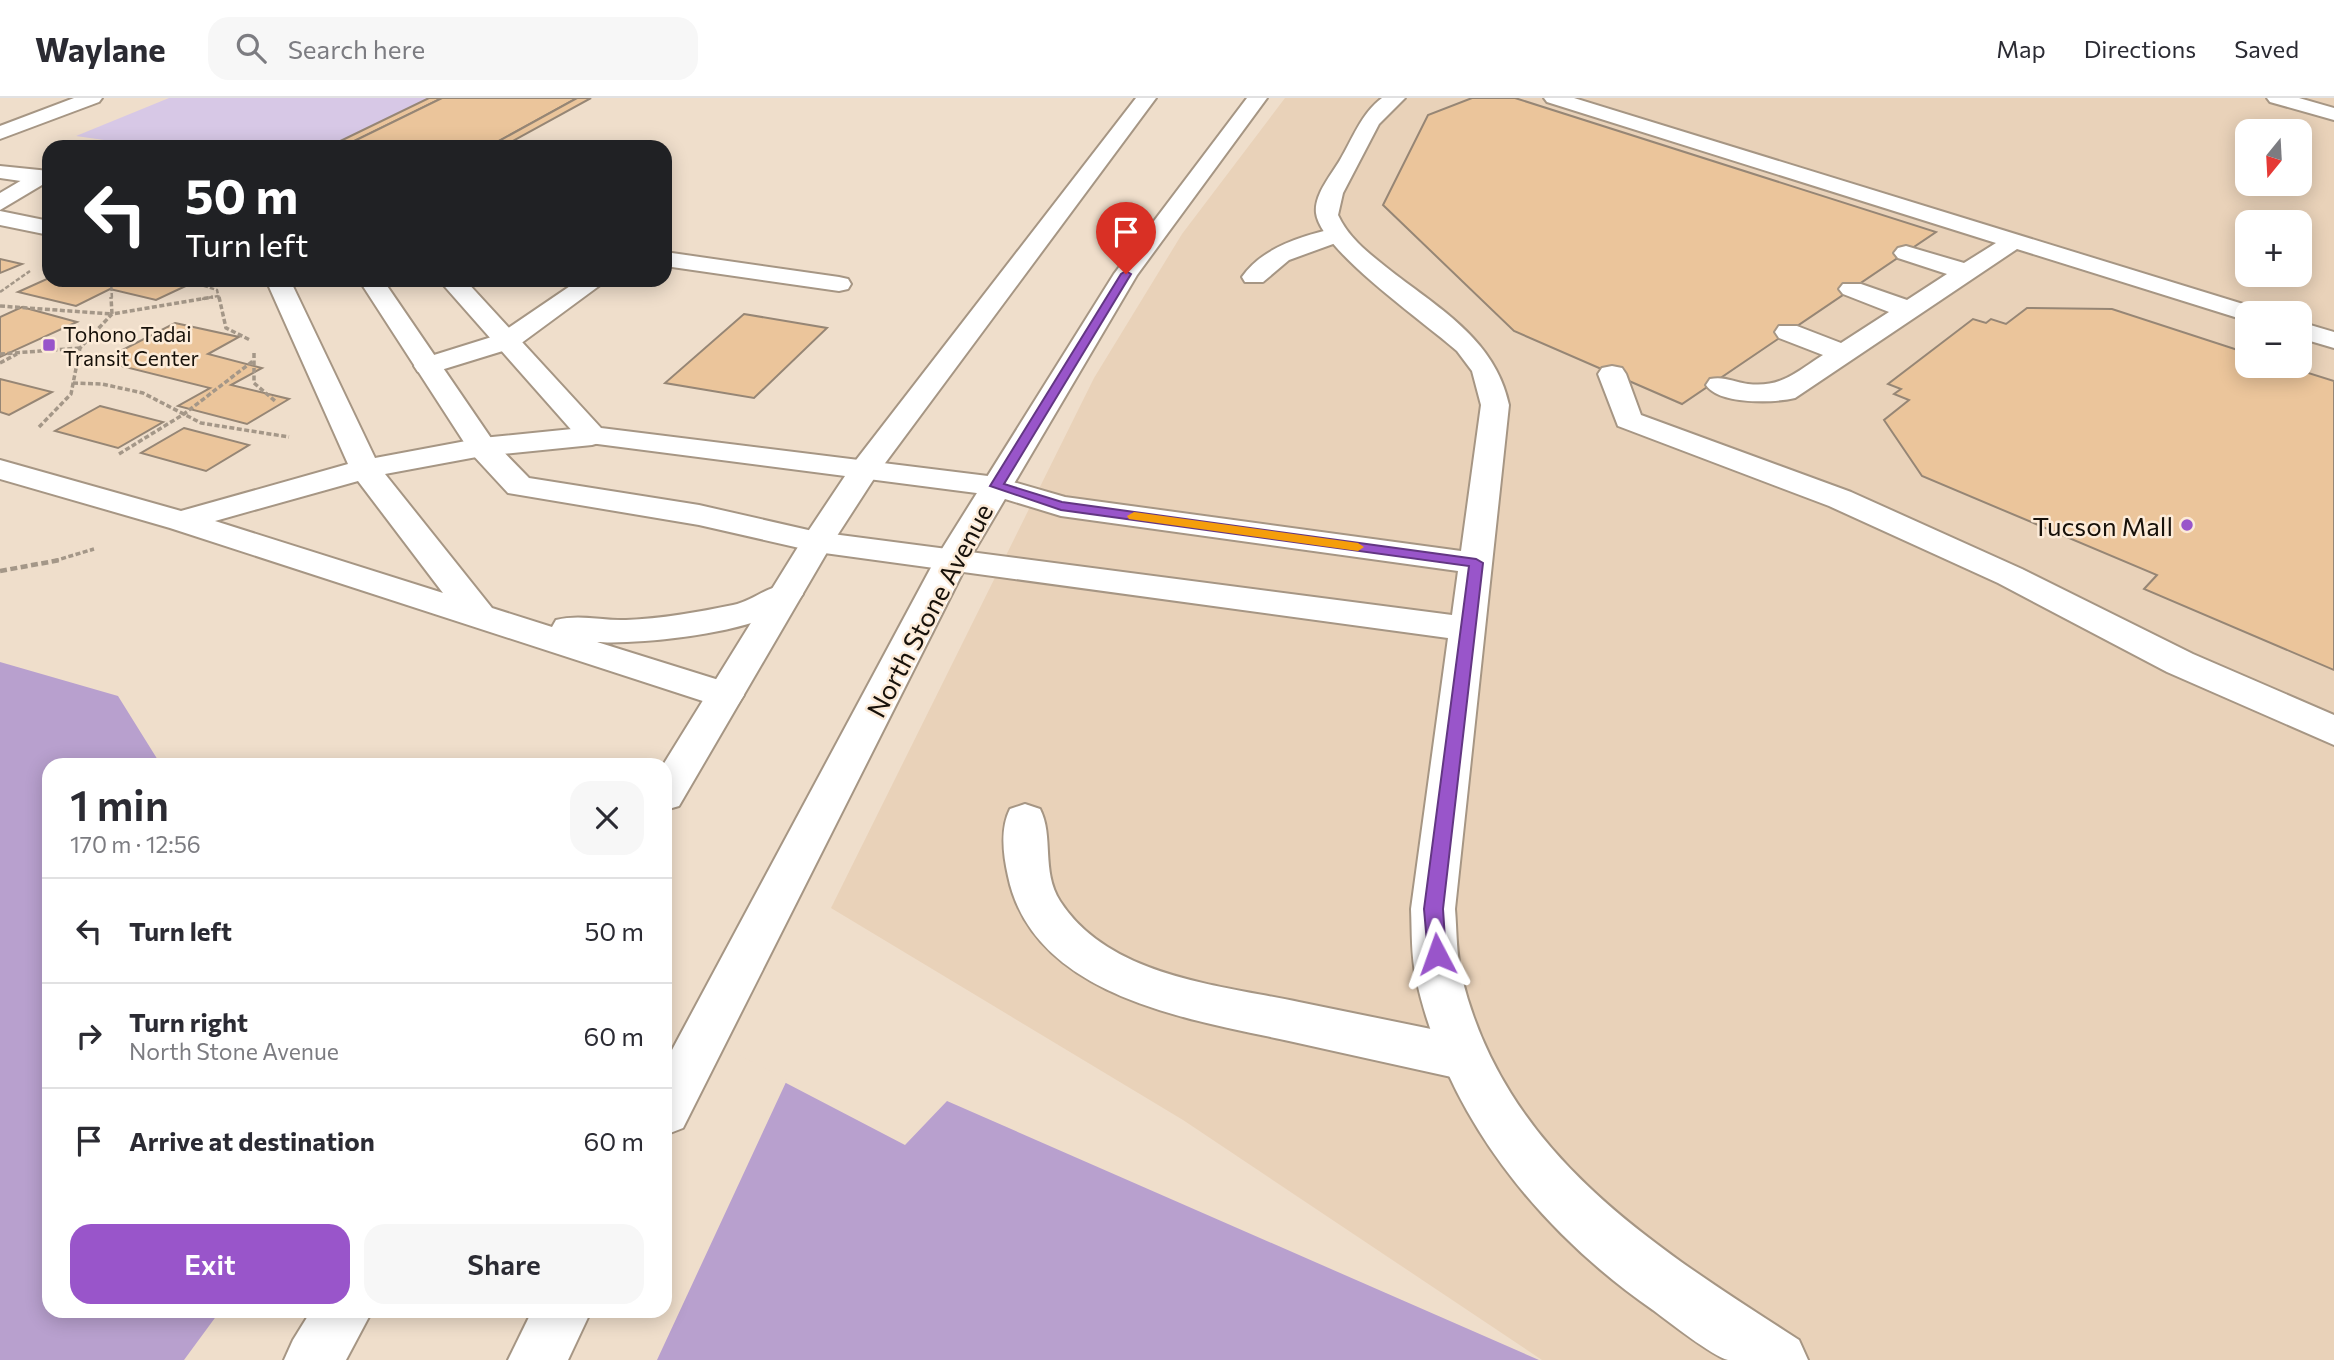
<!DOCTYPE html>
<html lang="en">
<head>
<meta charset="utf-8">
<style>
  :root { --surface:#fff; --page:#f7f7f7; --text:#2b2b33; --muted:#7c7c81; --line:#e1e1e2; --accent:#9955ca }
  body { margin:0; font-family:Commissioner,sans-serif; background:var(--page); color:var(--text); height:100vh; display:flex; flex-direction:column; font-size:26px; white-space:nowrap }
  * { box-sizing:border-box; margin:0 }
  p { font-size:23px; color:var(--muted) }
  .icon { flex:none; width:38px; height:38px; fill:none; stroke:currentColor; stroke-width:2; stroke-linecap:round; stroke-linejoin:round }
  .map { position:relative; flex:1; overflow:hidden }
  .panel { position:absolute; left:42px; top:660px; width:630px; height:560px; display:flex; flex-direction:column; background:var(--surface); border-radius:21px; box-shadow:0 4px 18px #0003 }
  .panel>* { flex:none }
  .top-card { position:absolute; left:42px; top:42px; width:630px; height:147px; border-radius:21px; box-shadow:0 4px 18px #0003; background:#202124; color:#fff; overflow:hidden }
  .needle { width:46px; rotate:198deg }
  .controls { position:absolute; left:2235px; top:21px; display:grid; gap:14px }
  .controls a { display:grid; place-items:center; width:77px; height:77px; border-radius:14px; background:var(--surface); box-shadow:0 4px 18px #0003; font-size:35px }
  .pin { position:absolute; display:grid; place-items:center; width:60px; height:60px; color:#fff; margin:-72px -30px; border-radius:50% 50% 50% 0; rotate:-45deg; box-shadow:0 0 7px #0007 }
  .pin .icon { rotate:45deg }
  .me { position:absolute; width:77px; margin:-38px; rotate:356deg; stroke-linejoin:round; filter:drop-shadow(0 0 5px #0008) }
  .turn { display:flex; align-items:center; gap:24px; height:147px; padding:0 28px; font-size:32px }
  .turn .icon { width:91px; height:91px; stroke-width:2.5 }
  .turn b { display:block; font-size:49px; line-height:60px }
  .round { display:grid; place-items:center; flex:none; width:74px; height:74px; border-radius:21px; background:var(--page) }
  .headline { display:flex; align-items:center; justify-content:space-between; height:119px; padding:0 28px }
  h1 { font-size:42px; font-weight:600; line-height:52px }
  .primary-button { display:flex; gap:14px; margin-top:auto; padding:14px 28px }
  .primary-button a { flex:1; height:80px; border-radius:21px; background:var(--accent); color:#fff; font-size:28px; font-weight:600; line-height:80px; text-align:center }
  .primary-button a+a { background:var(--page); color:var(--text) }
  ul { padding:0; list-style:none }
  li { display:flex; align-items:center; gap:21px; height:105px; padding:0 28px; border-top:2px solid var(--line) }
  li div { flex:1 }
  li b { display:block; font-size:26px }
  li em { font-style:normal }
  header { display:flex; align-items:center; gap:42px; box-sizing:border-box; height:98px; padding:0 35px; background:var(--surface); border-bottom:2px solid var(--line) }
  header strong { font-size:33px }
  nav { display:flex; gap:38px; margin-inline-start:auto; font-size:24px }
  .search { width:490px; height:63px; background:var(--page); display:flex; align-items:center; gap:18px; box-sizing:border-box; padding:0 24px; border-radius:21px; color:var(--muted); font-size:26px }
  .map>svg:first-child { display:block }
  .built { fill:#e9d2b9; fill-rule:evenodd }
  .green { fill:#d7c8e6 }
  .water { fill:#b8a0ce }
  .pier { fill:#efdecb }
  .building { fill:#ebc59b; stroke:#968675; stroke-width:2 }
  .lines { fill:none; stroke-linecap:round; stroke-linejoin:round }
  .lane-casing { stroke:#a69684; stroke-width:4 }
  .street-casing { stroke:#a69684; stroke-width:4 }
  .secondary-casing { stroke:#a69684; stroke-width:4 }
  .path-far2 { stroke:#a49788; stroke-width:2.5; stroke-dasharray:4.5 2; stroke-linecap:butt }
  .path-far1 { stroke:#a49788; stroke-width:3.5; stroke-dasharray:5 2.5; stroke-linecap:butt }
  .path { stroke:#a49788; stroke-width:4.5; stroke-dasharray:7 3.5; stroke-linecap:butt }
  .lane { fill:#fff; fill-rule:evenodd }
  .street { fill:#fff; fill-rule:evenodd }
  .secondary { fill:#fff; fill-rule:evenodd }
  .route { fill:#9955ca; stroke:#633783; stroke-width:2 }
  .slow { fill:#f59e0b }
  .poi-dot { fill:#9955ca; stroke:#fcebd8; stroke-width:2.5 }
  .labels { text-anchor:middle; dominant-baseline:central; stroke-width:5; stroke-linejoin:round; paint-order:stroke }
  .far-poi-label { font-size:21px; fill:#17110a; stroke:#fcebd8; text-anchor:start }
  .poi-label { font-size:26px; fill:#17110a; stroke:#fcebd8; text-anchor:end }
  .street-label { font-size:26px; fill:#17110a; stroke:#fcebd8 }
</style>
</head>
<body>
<header>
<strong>Waylane</strong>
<div class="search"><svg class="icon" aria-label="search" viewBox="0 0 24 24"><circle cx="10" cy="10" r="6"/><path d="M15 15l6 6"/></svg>Search here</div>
<nav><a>Map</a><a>Directions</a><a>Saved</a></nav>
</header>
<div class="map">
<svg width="2334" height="1262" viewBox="0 0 2334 1262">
  <rect width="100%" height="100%" fill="#efdecb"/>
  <path class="built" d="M1285,0H2334V1262H1542L1183,1022L831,810L1094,280L1182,136ZM2247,33H2300V86H2247ZM2247,124H2300V177H2247ZM2247,215H2300V268H2247Z"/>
  <polygon class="green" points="169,0 577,0 488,49 349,49 304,43 291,49 89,49 104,42 76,38"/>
  <polygon class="water" points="0,564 118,598 161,667 49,667 49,1213 665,1213 665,922 905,1047 947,1003 1539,1262 0,1262"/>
  <polygon class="pier" points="665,919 787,982 657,1262 184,1262 220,1213 665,1213"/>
  <g class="building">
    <polygon points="429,0 442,0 344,48 349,49 328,49"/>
    <polygon points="442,0 577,0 488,49 344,48"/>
    <polygon points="577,0 591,0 502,49 488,49"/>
    <polygon points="1472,0 1515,0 1936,134 1682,306 1514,233 1383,107 1428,17"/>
    <polygon points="0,161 22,166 0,175"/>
    <polygon points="49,180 111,186 119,182 173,182 190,186 156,202 110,191 76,208 18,194"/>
    <polygon points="22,209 77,224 0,259 0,219"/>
    <polygon points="2027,210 2112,211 2247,255 2247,268 2286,268 2334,283 2334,572 2144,491 2157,477 1922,378 1884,322 1909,302 1894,296 1901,291 1888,286 1973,221 1986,225 1991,221 2006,226"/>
    <polygon points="744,216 827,230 754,300 665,285"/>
    <polygon points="175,225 239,239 208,256 262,270 231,287 289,301 247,326 178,308 210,290 101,263"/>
    <polygon points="0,281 52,294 9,317 0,314"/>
    <polygon points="100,308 163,324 118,350 55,333"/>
    <polygon points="184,330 249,347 206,373 141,355"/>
  </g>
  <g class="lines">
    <defs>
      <g id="lane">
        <polygon points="74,0 102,0 99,4 0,41 0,28"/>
        <path d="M1544,0H1574L2256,210L2260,215H2247V223L2238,220L2017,151L1795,300C1774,305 1719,307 1706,287L1710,281C1724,278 1734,284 1748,286C1781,290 1796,274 1823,257L1779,240L1775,234L1779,228H1797L1841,245L1889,214L1843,196L1839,191L1843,186H1861L1907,202L1947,176L1898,160L1894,155L1898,150L1906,148L1964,165L1996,145L1547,4Z"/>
        <polygon points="39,72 49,78 47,84 0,112 0,95"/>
        <polygon points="0,113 49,123 49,137 0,127"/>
        <path d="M1336,130L1344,132L1348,137L1344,142L1289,162L1263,184H1245L1242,179C1263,149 1302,138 1336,130Z"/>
        <polygon points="665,154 839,179 848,181 851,186 848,191 839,193 665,168"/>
        <path d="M266,182H290L375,360L482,340L592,329L602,332L607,338L602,344L592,347L482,358L385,376L492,510L552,529L556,522C580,516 603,523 626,522C660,521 699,514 733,507C757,502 772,482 798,488L803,496C778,534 641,547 597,544L738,588L744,597L738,606L725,610L712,606L170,430L0,381V362L181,413L348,366ZM358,383L443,495L215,423Z"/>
        <polygon points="579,182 607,182 516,249 428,276 418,274 414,268 418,262 498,237"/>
        <polygon points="2300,224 2334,234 2334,250 2300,240"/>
        <polygon points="1612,268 1622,270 1626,276 1641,317 1851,394 2022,471 2193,556 2334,617 2334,647 2167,574 1998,485 1829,408 1618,328 1598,276 1602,270"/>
        <path d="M1025,706L1040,711C1054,738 1041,773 1060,803C1109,879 1219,887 1299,904C1354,915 1410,927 1465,938L1482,945L1489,960L1482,975L1465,982C1406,969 1347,956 1289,943C1189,921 1033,899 1008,778C1003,756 1000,731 1010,711Z"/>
      </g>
      <g id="street">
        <path d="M1382,0H1405L1379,26L1343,95L1338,117C1348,139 1367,154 1386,169C1436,209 1495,240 1509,307L1455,811C1457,834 1456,857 1462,880C1506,1058 1655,1149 1799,1242L1808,1262C1788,1262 1746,1262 1728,1262C1712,1258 1669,1224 1653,1212C1539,1133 1446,1018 1416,880C1411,857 1412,834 1411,811L1448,540L817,454L699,427L508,395L471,355L359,182H383L493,343L529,380L699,407L817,434L1452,517L1458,473L1061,418L992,397L582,344L439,182H465L601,330L996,379L1065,399L1461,453L1481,307L1472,273L1457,253C1427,226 1320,152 1316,115C1314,97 1331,77 1340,62C1353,40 1361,16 1382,0Z"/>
        <polygon points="2267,0 2299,0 2334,10 2334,22 2270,4"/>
        <polygon points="0,68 49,73 49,87 0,80"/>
      </g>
      <g id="secondary">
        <polygon points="1136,0 1156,0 877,376 833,444 679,708 665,712 663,667 801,444 853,366"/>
        <polygon points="1247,0 1267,0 1137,177 969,462 683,1030 665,1037 665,965 935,462 1114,176"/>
        <polygon points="311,1213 372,1213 346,1262 284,1262 293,1242"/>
        <polygon points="532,1213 591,1213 568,1262 508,1262"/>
      </g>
    </defs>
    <use href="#lane" class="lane-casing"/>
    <use href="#street" class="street-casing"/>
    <use href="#secondary" class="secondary-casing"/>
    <g class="path-far2">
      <polyline points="111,182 112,201"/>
      <polyline points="185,182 217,192 219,201"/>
      <polyline points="0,194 30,173"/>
      <polyline points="202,201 218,198"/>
    </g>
    <g class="path-far1">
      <polyline points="219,199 226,230 250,242"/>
      <polyline points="0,208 112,216 111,199"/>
      <polyline points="254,255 254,285 275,303"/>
      <polyline points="0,256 80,250"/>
      <polyline points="0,265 17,256"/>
      <polyline points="73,285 102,286 143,295 201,325 289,339"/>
      <polyline points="39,329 71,296 80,250 112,216 213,199"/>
      <polyline points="119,356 184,316 253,263"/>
      <polyline points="54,463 94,451"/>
    </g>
    <polyline class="path" points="0,473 60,462"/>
    <use href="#lane" class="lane"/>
    <use href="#street" class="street"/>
    <use href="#secondary" class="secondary"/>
  </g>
  <polygon class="route" points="1126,173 1131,176 1004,386 1062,404 1476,461 1483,465 1443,811 1446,856 1444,862 1430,862 1428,856 1424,811 1469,468 1061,412 990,388 1121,176"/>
  <polygon class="slow" points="1134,414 1358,445 1364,449 1358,453 1129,421 1127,418"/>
  <g class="poi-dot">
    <rect x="42" y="240" width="14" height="14" rx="3.5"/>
    <circle cx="2187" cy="427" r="7"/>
  </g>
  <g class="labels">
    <g class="far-poi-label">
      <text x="63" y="235">Tohono Tadai<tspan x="63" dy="24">Transit Center</tspan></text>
    </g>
    <g class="poi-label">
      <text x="2173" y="427">Tucson Mall</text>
    </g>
    <g class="street-label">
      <text transform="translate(929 512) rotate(-62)">North Stone Avenue</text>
    </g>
  </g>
</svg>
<div class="controls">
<a><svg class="needle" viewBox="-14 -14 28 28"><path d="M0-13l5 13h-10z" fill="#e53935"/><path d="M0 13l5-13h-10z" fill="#7c7c81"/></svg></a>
<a>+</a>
<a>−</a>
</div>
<div class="pin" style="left:1126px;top:176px;background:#d93025"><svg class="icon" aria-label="arrive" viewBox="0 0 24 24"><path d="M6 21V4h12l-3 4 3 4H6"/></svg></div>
<svg class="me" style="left:1437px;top:856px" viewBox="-20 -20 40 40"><path d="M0-17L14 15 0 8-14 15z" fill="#9955ca" stroke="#fff" stroke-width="4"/></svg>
<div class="top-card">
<div class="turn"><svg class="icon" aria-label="left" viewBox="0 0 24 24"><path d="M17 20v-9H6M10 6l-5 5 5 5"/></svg><div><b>50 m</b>Turn left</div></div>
</div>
<section class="panel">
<div class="headline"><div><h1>1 min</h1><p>170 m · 12:56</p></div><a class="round"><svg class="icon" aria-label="close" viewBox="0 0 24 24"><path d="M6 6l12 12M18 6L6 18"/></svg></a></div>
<ul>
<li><svg class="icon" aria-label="left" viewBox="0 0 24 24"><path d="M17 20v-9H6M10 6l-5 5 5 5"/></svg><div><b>Turn left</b></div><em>50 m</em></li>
<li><svg class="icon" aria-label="right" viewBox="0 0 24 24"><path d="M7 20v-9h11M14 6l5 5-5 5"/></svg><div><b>Turn right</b><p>North Stone Avenue</p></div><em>60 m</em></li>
<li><svg class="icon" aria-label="arrive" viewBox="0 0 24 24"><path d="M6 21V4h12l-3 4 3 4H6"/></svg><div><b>Arrive at destination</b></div><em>60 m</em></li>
</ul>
<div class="primary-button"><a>Exit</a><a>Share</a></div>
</section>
</div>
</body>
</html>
